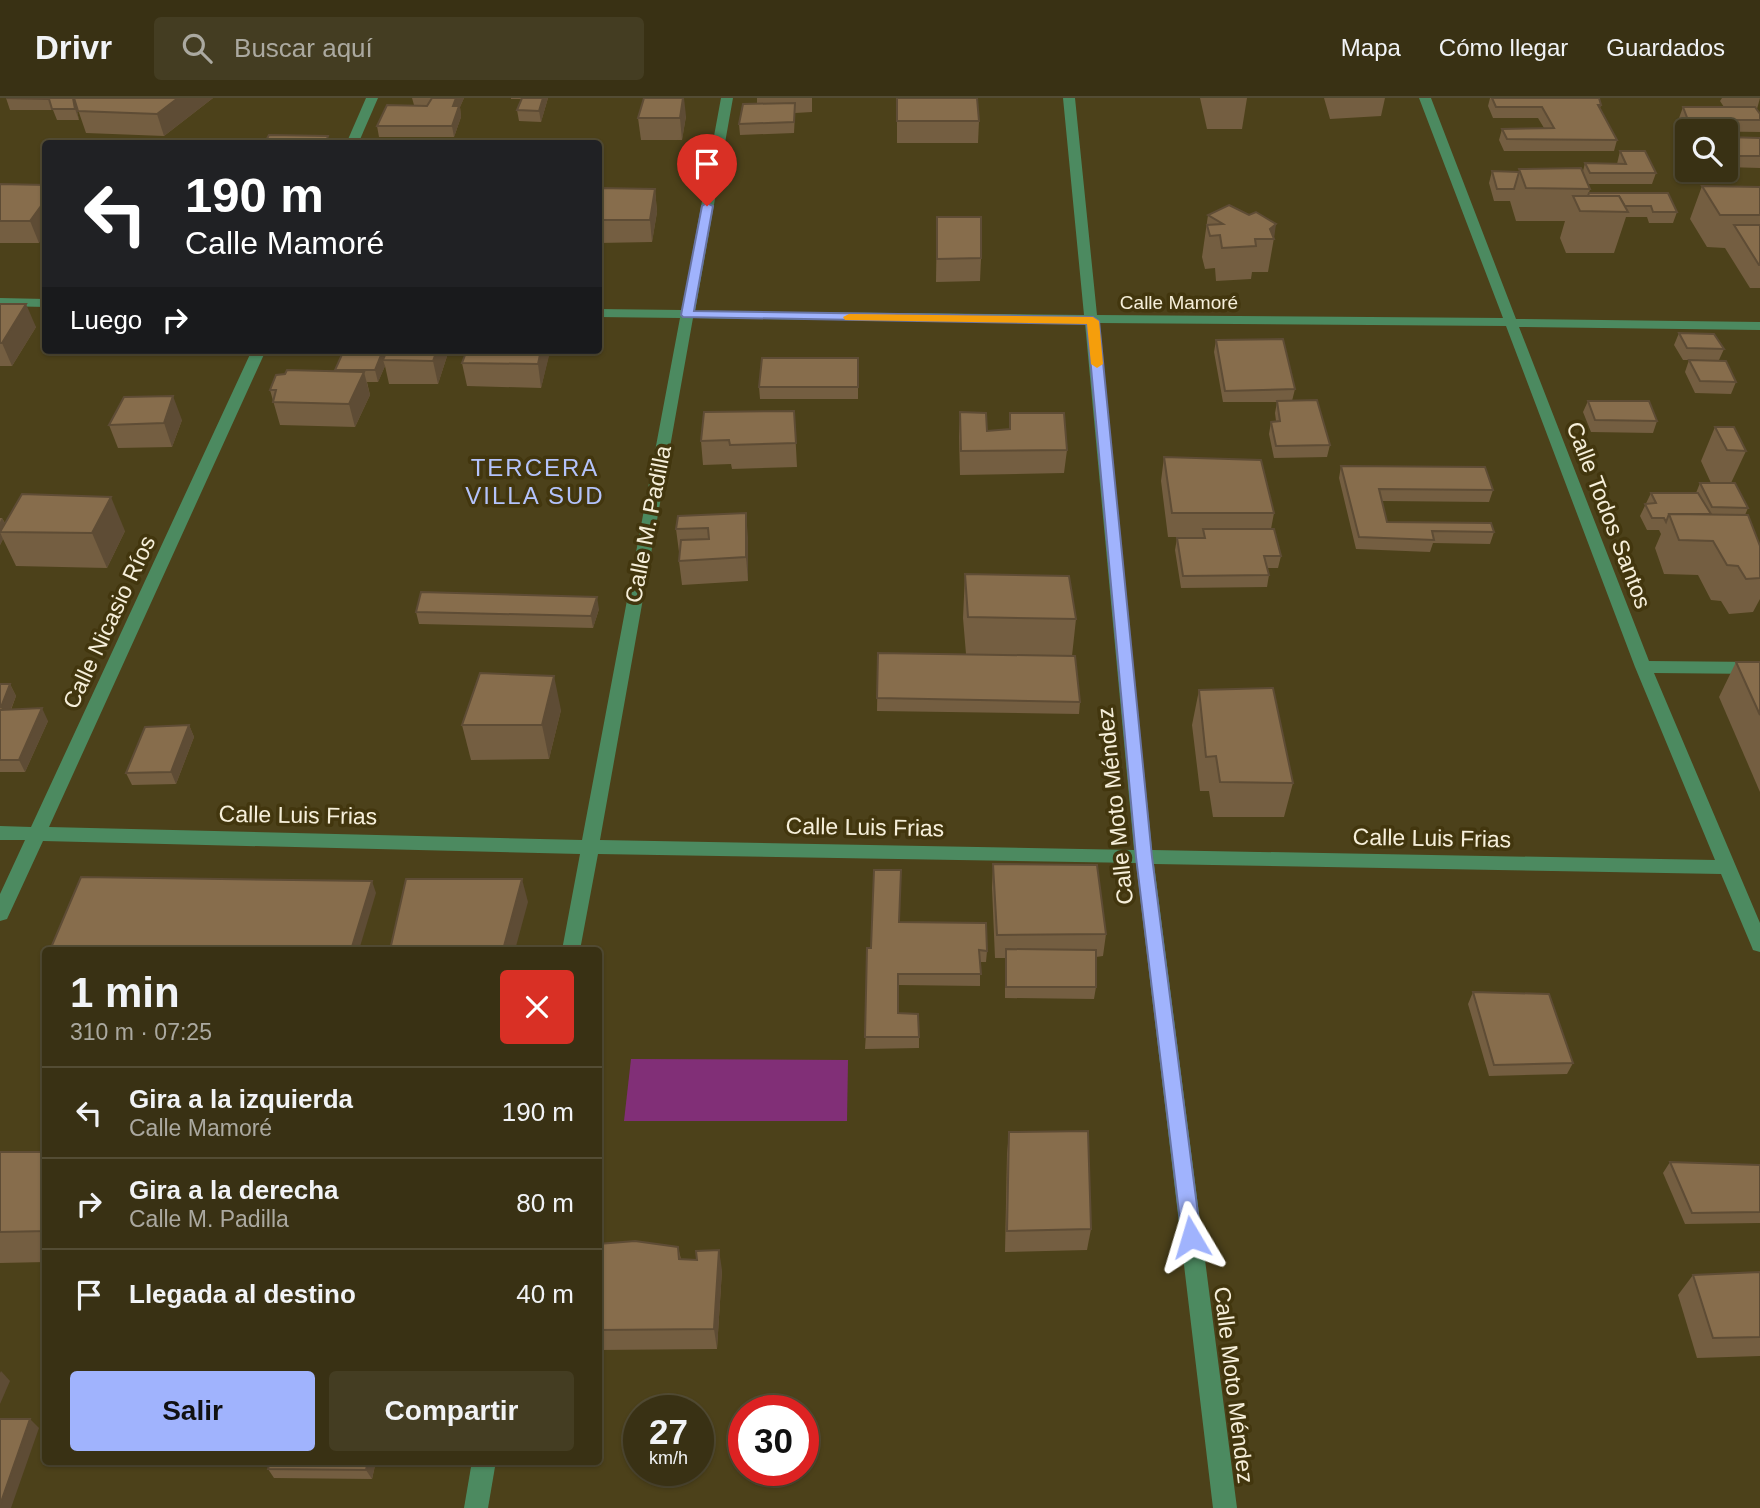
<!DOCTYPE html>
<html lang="es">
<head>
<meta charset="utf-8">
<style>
  :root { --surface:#393114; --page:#443d22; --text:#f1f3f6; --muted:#aba9a0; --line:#534c34; --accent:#a0b3fd }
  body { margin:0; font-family:Helvetica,sans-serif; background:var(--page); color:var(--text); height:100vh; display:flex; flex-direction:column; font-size:26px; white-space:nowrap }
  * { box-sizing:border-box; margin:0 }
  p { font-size:23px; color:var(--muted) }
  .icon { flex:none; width:38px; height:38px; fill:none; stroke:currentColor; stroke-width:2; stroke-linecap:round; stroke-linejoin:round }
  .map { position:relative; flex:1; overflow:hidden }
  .drawer { position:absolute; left:42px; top:849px; width:560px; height:518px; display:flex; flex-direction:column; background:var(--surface); border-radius:7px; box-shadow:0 2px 5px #0004,0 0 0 2px var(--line) }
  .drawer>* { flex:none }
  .guide { position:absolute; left:42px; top:42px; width:560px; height:214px; border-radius:7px; box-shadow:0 2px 5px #0004,0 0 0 2px var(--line); background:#202124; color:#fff; overflow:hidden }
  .controls { position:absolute; left:1675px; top:21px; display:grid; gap:14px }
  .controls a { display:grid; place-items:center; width:63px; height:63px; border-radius:7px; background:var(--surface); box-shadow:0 2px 5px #0004,0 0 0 2px var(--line); font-size:35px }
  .speed { position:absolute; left:623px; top:1297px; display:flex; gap:14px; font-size:35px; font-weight:700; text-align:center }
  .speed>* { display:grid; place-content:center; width:91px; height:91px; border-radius:50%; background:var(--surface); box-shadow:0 2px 5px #0004,0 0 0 2px var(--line); line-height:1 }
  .speed small { font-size:18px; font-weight:400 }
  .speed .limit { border:10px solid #d22; background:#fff; color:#111 }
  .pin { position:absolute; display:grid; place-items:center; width:60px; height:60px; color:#fff; margin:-72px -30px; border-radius:50% 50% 50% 0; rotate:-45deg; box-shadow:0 0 7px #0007 }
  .pin .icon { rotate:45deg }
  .me { position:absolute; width:77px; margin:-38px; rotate:353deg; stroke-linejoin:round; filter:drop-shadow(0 0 5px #0008) }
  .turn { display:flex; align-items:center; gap:24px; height:147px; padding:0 28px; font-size:32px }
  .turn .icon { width:91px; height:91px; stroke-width:2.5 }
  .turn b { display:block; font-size:49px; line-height:60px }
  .then { display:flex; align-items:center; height:66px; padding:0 28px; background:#0003; gap:14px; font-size:26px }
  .round { display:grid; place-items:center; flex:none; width:74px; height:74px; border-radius:7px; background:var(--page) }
  .headline { display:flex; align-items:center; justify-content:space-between; height:119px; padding:0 28px }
  h1 { font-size:42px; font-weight:800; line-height:52px }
  .button { display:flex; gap:14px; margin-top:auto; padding:14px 28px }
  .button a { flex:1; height:80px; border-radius:7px; background:var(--accent); color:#111; font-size:28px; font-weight:800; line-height:80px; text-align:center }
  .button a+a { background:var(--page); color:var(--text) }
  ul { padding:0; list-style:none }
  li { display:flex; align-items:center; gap:21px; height:91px; padding:0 28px; border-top:2px solid var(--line) }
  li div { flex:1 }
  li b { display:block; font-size:26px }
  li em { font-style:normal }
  header { display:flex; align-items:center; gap:42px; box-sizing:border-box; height:98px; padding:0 35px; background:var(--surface); border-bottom:2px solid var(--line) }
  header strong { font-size:33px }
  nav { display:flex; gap:38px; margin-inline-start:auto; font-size:24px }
  .search { width:490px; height:63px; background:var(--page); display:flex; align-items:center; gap:18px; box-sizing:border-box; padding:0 24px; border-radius:7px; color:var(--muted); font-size:26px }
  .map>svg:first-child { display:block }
  .green { fill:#812f77 }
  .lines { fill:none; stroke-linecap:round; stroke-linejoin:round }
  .minor { fill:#4c8a60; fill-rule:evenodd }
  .wall { fill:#745e41 }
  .shaded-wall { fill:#5e4c35 }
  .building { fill:#876d4c; stroke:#5e4c35; stroke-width:2 }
  .route { fill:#a0b3fd; stroke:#6874a4; stroke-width:2 }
  .slow { fill:#f59e0b }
  .labels { text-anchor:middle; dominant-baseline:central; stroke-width:7; stroke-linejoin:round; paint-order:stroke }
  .far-street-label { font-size:19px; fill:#f6efda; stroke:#42360e }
  .street-label { font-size:23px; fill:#f6efda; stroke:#42360e }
  .neighbourhood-label { font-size:24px; letter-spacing:2px; fill:#b4c3fb; stroke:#42360e }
</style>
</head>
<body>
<header>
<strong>Drivr</strong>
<div class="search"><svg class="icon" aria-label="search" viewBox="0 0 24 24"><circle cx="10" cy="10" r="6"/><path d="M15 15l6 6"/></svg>Buscar aquí</div>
<nav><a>Mapa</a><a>Cómo llegar</a><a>Guardados</a></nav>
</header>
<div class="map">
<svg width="1760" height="1410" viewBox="0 0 1760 1410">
  <rect width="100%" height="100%" fill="#4c411a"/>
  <polygon class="green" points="631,961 848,962 847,1023 624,1023"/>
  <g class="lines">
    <g class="minor">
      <polygon points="366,0 378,0 358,46 346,46"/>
      <path d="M721,0H733L695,213L1084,217L1063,0H1075L1097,217L1503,220L1419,0H1431L1516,221L1760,224V232L1519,229L1649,563L1760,564V576L1654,575L1760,825V854L1753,852L1751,847L1721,776L1154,766L1237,1410H1213L1136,765L598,756L580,852H562L580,756L43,743L7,821L0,823V796L25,742H0V728L31,729L252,252H266L49,729L582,742L680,220L598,219V211L682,212ZM693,220L1085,225L1134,752L600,742ZM1098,225L1506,228L1635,569L1715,762L1152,752Z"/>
      <polygon points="0,200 46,201 46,209 0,208"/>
      <polygon points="472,1363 496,1363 488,1410 464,1410"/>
    </g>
  </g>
  <g class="wall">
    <polygon points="6,0 74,0 79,22 57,22 53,12 10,12"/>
    <polygon points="74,0 213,0 164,38 86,35"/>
    <polygon points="412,0 464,0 460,9 461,19 454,39 379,39 377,28 414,7"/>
    <polygon points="511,0 548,0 541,24 519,23 517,12 521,1 511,1"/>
    <polygon points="757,0 812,0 812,14 795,15 794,35 740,37 739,26 757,6"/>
    <polygon points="897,0 979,23 978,45 897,45"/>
    <polygon points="1200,0 1247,0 1242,31 1207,31"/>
    <polygon points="1324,0 1385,0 1381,18 1330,21"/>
    <polygon points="1490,0 1599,0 1601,7 1600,10 1617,42 1614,53 1504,53 1499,42 1502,31 1544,30 1538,20 1493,20 1488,8"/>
    <polygon points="1722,0 1760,0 1757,11 1760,16 1760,34 1685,33 1679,20 1683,9 1724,9 1720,3"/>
    <polygon points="686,18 682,42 641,42 638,20"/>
    <polygon points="1726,39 1760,40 1760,70 1726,69"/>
    <polygon points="1620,53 1656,75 1652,86 1588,86 1590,91 1589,95 1677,114 1673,125 1649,125 1647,119 1626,119 1614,155 1566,155 1560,140 1565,123 1516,123 1510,103 1494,103 1489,85 1492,73 1519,74 1519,71 1583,73 1585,65 1617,66"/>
    <polygon points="0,86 46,87 39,145 0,145"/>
    <polygon points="1702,88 1760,89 1760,190 1750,190 1725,150 1707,149 1690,121"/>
    <polygon points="655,91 657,114 652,144 598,145 598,93"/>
    <polygon points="1208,117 1274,140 1268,174 1252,174 1251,181 1216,183 1215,170 1205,171 1202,159"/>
    <polygon points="937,119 981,160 980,183 936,184"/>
    <polygon points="0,206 36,229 12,268 0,268"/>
    <polygon points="1679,235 1724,251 1719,262 1736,284 1731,296 1695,295 1685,274 1689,262 1683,262 1674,247"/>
    <polygon points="1216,242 1295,291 1292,303 1330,347 1327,359 1274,360 1269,336 1271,324 1276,323 1275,315 1277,304 1223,304 1214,254"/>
    <polygon points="344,252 449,252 438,286 389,286 385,268 378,284 367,284 370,297 355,329 280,327 270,292 336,273"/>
    <polygon points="467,252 550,252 541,290 467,288 462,265"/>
    <polygon points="858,260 858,301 760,301 759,289"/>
    <polygon points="1588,303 1657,323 1653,335 1591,334 1583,314"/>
    <polygon points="794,313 797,369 732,371 731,366 703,367 701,343"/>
    <polygon points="960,314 987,333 1009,331 1010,315 1067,352 1064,375 960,377 959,338"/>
    <polygon points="182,322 172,349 118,350 109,327"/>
    <polygon points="1715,329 1746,353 1731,385 1748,410 1745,417 1760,448 1760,501 1753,514 1729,516 1721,503 1711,502 1698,477 1664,476 1655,450 1661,436 1659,432 1647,432 1640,418 1651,395 1696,395 1700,385 1711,385 1701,363"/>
    <polygon points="1164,359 1274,415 1271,431 1281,458 1278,470 1267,470 1269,477 1267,489 1181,490 1175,452 1177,440 1201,440 1201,439 1168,439 1161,383"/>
    <polygon points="1341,368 1493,392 1489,404 1382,403 1387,424 1494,434 1490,446 1433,445 1430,454 1356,451 1339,380"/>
    <polygon points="678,418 748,439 748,483 682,487 679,463 680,454 679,454 676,431"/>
    <polygon points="0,420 2,420 5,425 125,433 107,470 16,468 3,441 0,447"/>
    <polygon points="965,476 1076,521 1072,558 1080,604 1079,616 877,613 878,555 966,556 963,520"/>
    <polygon points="599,511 593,530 419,526 416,514"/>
    <polygon points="1736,564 1760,564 1760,694 1719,599"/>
    <polygon points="0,586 10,586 16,598 11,612 48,623 25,674 0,674"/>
    <polygon points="1199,592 1293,685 1284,719 1213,719 1209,693 1200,693 1192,627"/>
    <polygon points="561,612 549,661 471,662 462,627"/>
    <polygon points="189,627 194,639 176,686 132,687 126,675"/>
    <polygon points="993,766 1106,836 1103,858 1096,859 1096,889 1094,901 1005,900 1005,860 995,860 992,790"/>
    <polygon points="899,824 987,853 986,864 980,864 980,888 898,887 898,915 919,939 919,950 865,951 871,850"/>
    <polygon points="1473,894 1573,965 1567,976 1489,978 1468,906"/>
    <polygon points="1009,1034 1091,1131 1087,1152 1005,1154 1007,1056"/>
    <polygon points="0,1054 46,1054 46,1164 0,1165"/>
    <polygon points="1670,1064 1760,1067 1760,1125 1685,1126 1663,1075"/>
    <polygon points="598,1146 678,1149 681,1161 722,1172 717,1251 598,1252"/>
    <polygon points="1760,1174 1760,1258 1697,1260 1678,1197 1693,1177"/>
    <polygon points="270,1363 376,1363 372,1381 274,1380 268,1371"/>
  </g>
  <g class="shaded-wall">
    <polygon points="73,0 74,0 79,22 75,11"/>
    <polygon points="178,0 213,0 164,38 157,16"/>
    <polygon points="456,0 464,0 460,9 461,19 454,39 452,28 453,8"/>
    <polygon points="543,0 548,0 541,24 539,13"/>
    <polygon points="683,0 684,0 686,18 682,42 680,20"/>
    <polygon points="655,91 657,114 652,144 650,122"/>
    <polygon points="46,101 46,136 39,145 30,123"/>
    <polygon points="1276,126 1274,141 1270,131"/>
    <polygon points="26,206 36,229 12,268 2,245"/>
    <polygon points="383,252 391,252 383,262 385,268 378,284 375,272"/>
    <polygon points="437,252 449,252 438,286 433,263"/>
    <polygon points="541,252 550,252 550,254 541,290 538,266"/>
    <polygon points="364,274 370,297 355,329 349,306"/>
    <polygon points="173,298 182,322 172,349 164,325"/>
    <polygon points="111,399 125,433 107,470 92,435"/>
    <polygon points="746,415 748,439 748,483 746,459"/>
    <polygon points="2,420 8,432 0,434 0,424"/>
    <polygon points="0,434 3,441 0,447"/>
    <polygon points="597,499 599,511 593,530 591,518"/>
    <polygon points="554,578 561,612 549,661 542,627"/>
    <polygon points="10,586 16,598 7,621 1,609"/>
    <polygon points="42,610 48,623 25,674 19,662"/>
    <polygon points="189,627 194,639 176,686 171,674"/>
    <polygon points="522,781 528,804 515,852 503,852"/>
    <polygon points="372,783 376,795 359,852 351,852"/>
    <polygon points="719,1152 722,1172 717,1251 714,1231"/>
    <polygon points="1,1273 10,1283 0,1306 0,1275"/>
    <polygon points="30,1321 39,1330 11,1410 0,1410 0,1407"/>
    <polygon points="368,1363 376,1363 372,1381 366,1372"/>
  </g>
  <g class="building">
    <polygon points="6,0 73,0 75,11 52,11 49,1"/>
    <polygon points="74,0 178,0 157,16 78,13"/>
    <polygon points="432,0 456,0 453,8 459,8 452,28 377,28 387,7 427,8"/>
    <polygon points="522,0 543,0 539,13 517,12"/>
    <polygon points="644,0 683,0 680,20 638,20"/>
    <polygon points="897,0 977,0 979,23 897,23"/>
    <polygon points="1492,0 1599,0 1601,7 1598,7 1617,42 1507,41 1502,31 1554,30 1542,9 1496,9"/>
    <polygon points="795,5 794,24 739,26 743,6"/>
    <polygon points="1683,9 1755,9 1760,16 1760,22 1688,22"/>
    <polygon points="269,37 328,38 325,46 264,46"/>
    <polygon points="1726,39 1760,40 1760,58 1726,58"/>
    <polygon points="1620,53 1645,53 1656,75 1590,75 1585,65 1626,66"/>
    <polygon points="1581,70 1590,91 1526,90 1519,71"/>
    <polygon points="1492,73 1519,74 1514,91 1497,91"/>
    <polygon points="0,86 46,87 46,101 30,123 0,123"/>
    <polygon points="1702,88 1760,89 1760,117 1720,117"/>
    <polygon points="599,90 655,91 650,122 598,122"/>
    <polygon points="1589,95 1668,95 1677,114 1653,114 1651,108 1625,108 1619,98 1588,98"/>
    <polygon points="1573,98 1619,98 1628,114 1580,113"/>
    <polygon points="1229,107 1249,117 1256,114 1276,126 1270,131 1274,141 1255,141 1256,148 1222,150 1220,137 1210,138 1207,127 1223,126 1208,117"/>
    <polygon points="937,119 981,119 981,160 937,161"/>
    <polygon points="1734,127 1760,127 1760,167 1759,167"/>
    <polygon points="0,206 26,206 2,245 0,245"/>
    <polygon points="1679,235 1714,236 1724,251 1687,250"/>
    <polygon points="1283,241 1295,291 1225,293 1216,242"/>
    <polygon points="344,252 383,252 375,272 335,272"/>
    <polygon points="387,252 437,252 433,263 383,262"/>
    <polygon points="467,252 541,252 538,266 462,265"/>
    <polygon points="762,260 858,260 858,289 759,289"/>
    <polygon points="1689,262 1726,263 1736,284 1700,283"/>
    <polygon points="287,272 364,274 349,306 273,304 276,292 270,292 276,277 285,276"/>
    <polygon points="173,298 164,325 109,327 124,299"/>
    <polygon points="1317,302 1330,347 1276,348 1271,324 1280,323 1277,303"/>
    <polygon points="1588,303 1649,303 1657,323 1595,322"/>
    <polygon points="794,313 796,345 730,347 729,342 701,343 704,314"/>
    <polygon points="960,314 986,315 987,333 1010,331 1010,315 1064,315 1067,352 961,353"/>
    <polygon points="1715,329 1734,329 1746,353 1727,352"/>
    <polygon points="1164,359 1261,362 1274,415 1172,415"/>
    <polygon points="1341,368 1485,369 1493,392 1379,391 1387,424 1491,425 1494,434 1432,433 1434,442 1359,439"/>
    <polygon points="1700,385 1735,385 1748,410 1712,409"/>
    <polygon points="1651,395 1698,395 1711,416 1669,416 1666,424 1664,420 1652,420 1645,406 1656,405"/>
    <polygon points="22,396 111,399 92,435 0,434"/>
    <polygon points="746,415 746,459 679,463 681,442 709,441 708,430 676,431 678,418"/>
    <polygon points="1669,416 1748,417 1760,448 1760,480 1746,481 1738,468 1727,467 1713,443 1679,442"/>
    <polygon points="1203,431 1274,431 1281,458 1264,458 1269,477 1183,478 1177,440 1205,440"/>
    <polygon points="965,476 1069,478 1076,521 968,519"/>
    <polygon points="421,494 597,499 591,518 416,514"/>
    <polygon points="878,555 1075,558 1080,604 877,600"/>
    <polygon points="1736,564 1760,564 1760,617"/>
    <polygon points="480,575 554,578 542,627 462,627"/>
    <polygon points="0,586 10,586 1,609 0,609"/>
    <polygon points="1273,590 1293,685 1220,684 1216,658 1206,659 1199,592"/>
    <polygon points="42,610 19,662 0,662 0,612"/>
    <polygon points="189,627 171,674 126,675 145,629"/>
    <polygon points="993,766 1097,767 1106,836 997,837"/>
    <polygon points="874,772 901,772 899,824 986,825 987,853 979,852 981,876 898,876 898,915 918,916 919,939 865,939 867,850 871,850"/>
    <polygon points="81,779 372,783 351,852 50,852"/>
    <polygon points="406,781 522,781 503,852 390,852"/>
    <polygon points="1006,851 1096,852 1096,889 1006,889"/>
    <polygon points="1473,894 1549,896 1573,965 1494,967"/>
    <polygon points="1088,1033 1091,1131 1007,1133 1009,1034"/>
    <polygon points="0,1054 46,1054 46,1133 0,1134"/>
    <polygon points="1670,1064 1760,1067 1760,1114 1692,1115"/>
    <polygon points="635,1143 678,1149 679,1161 697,1162 696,1153 719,1152 714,1231 598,1232 598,1146"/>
    <polygon points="1760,1174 1760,1239 1713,1240 1693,1177"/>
    <polygon points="0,1321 30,1321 0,1407"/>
    <polygon points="270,1363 368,1363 366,1372 268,1371"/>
  </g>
  <polygon class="route" points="707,105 713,108 694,213 1093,219 1099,223 1152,759 1201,1139 1198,1145 1191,1148 1185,1145 1182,1139 1136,759 1087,226 683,219 681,217 702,108"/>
  <polygon class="slow" points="849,216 1093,219 1099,223 1103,266 1097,270 1091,266 1087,226 845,222 843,219"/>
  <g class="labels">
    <g class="far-street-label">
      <text x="1179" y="204">Calle Mamoré</text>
    </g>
    <g class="street-label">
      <text transform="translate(1609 417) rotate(69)">Calle Todos Santos</text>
      <text transform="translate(648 426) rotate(-79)">Calle M. Padilla</text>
      <text transform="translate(109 524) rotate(-65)">Calle Nicasio Ríos</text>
      <text transform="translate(1115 708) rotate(-96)">Calle Moto Méndez</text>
      <text transform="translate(298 717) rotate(1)">Calle Luis Frias</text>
      <text transform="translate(865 729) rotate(1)">Calle Luis Frias</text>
      <text transform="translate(1432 740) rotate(1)">Calle Luis Frias</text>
      <text transform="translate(1234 1287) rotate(83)">Calle Moto Méndez</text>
    </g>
    <g class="neighbourhood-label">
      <text x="535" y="369">TERCERA<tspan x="535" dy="28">VILLA SUD</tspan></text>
    </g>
  </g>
</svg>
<div class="controls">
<a><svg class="icon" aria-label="search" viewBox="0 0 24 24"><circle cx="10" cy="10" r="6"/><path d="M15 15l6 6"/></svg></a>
</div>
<div class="speed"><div>27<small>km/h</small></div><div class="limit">30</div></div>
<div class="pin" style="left:707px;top:108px;background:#d93025"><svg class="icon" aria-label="arrive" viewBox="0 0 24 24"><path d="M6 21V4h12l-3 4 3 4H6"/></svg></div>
<svg class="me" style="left:1191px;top:1139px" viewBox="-20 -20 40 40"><path d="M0-17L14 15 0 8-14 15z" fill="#a0b3fd" stroke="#fff" stroke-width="4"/></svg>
<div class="guide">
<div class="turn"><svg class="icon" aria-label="left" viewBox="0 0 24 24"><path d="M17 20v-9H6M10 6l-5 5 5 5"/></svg><div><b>190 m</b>Calle Mamoré</div></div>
<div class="then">Luego<svg class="icon" aria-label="right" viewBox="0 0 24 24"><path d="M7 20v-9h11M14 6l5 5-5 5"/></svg></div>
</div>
<section class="drawer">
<div class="headline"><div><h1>1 min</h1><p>310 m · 07:25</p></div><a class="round" style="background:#d93025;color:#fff"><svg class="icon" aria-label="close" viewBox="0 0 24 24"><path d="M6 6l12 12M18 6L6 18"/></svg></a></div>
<ul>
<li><svg class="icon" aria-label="left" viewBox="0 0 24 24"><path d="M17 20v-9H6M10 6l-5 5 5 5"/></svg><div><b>Gira a la izquierda</b><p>Calle Mamoré</p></div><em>190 m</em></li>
<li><svg class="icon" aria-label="right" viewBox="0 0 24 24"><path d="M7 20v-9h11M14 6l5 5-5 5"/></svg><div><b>Gira a la derecha</b><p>Calle M. Padilla</p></div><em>80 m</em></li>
<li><svg class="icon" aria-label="arrive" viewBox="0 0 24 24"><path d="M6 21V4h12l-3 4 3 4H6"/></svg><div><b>Llegada al destino</b></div><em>40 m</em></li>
</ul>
<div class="button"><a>Salir</a><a>Compartir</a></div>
</section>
</div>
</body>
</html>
